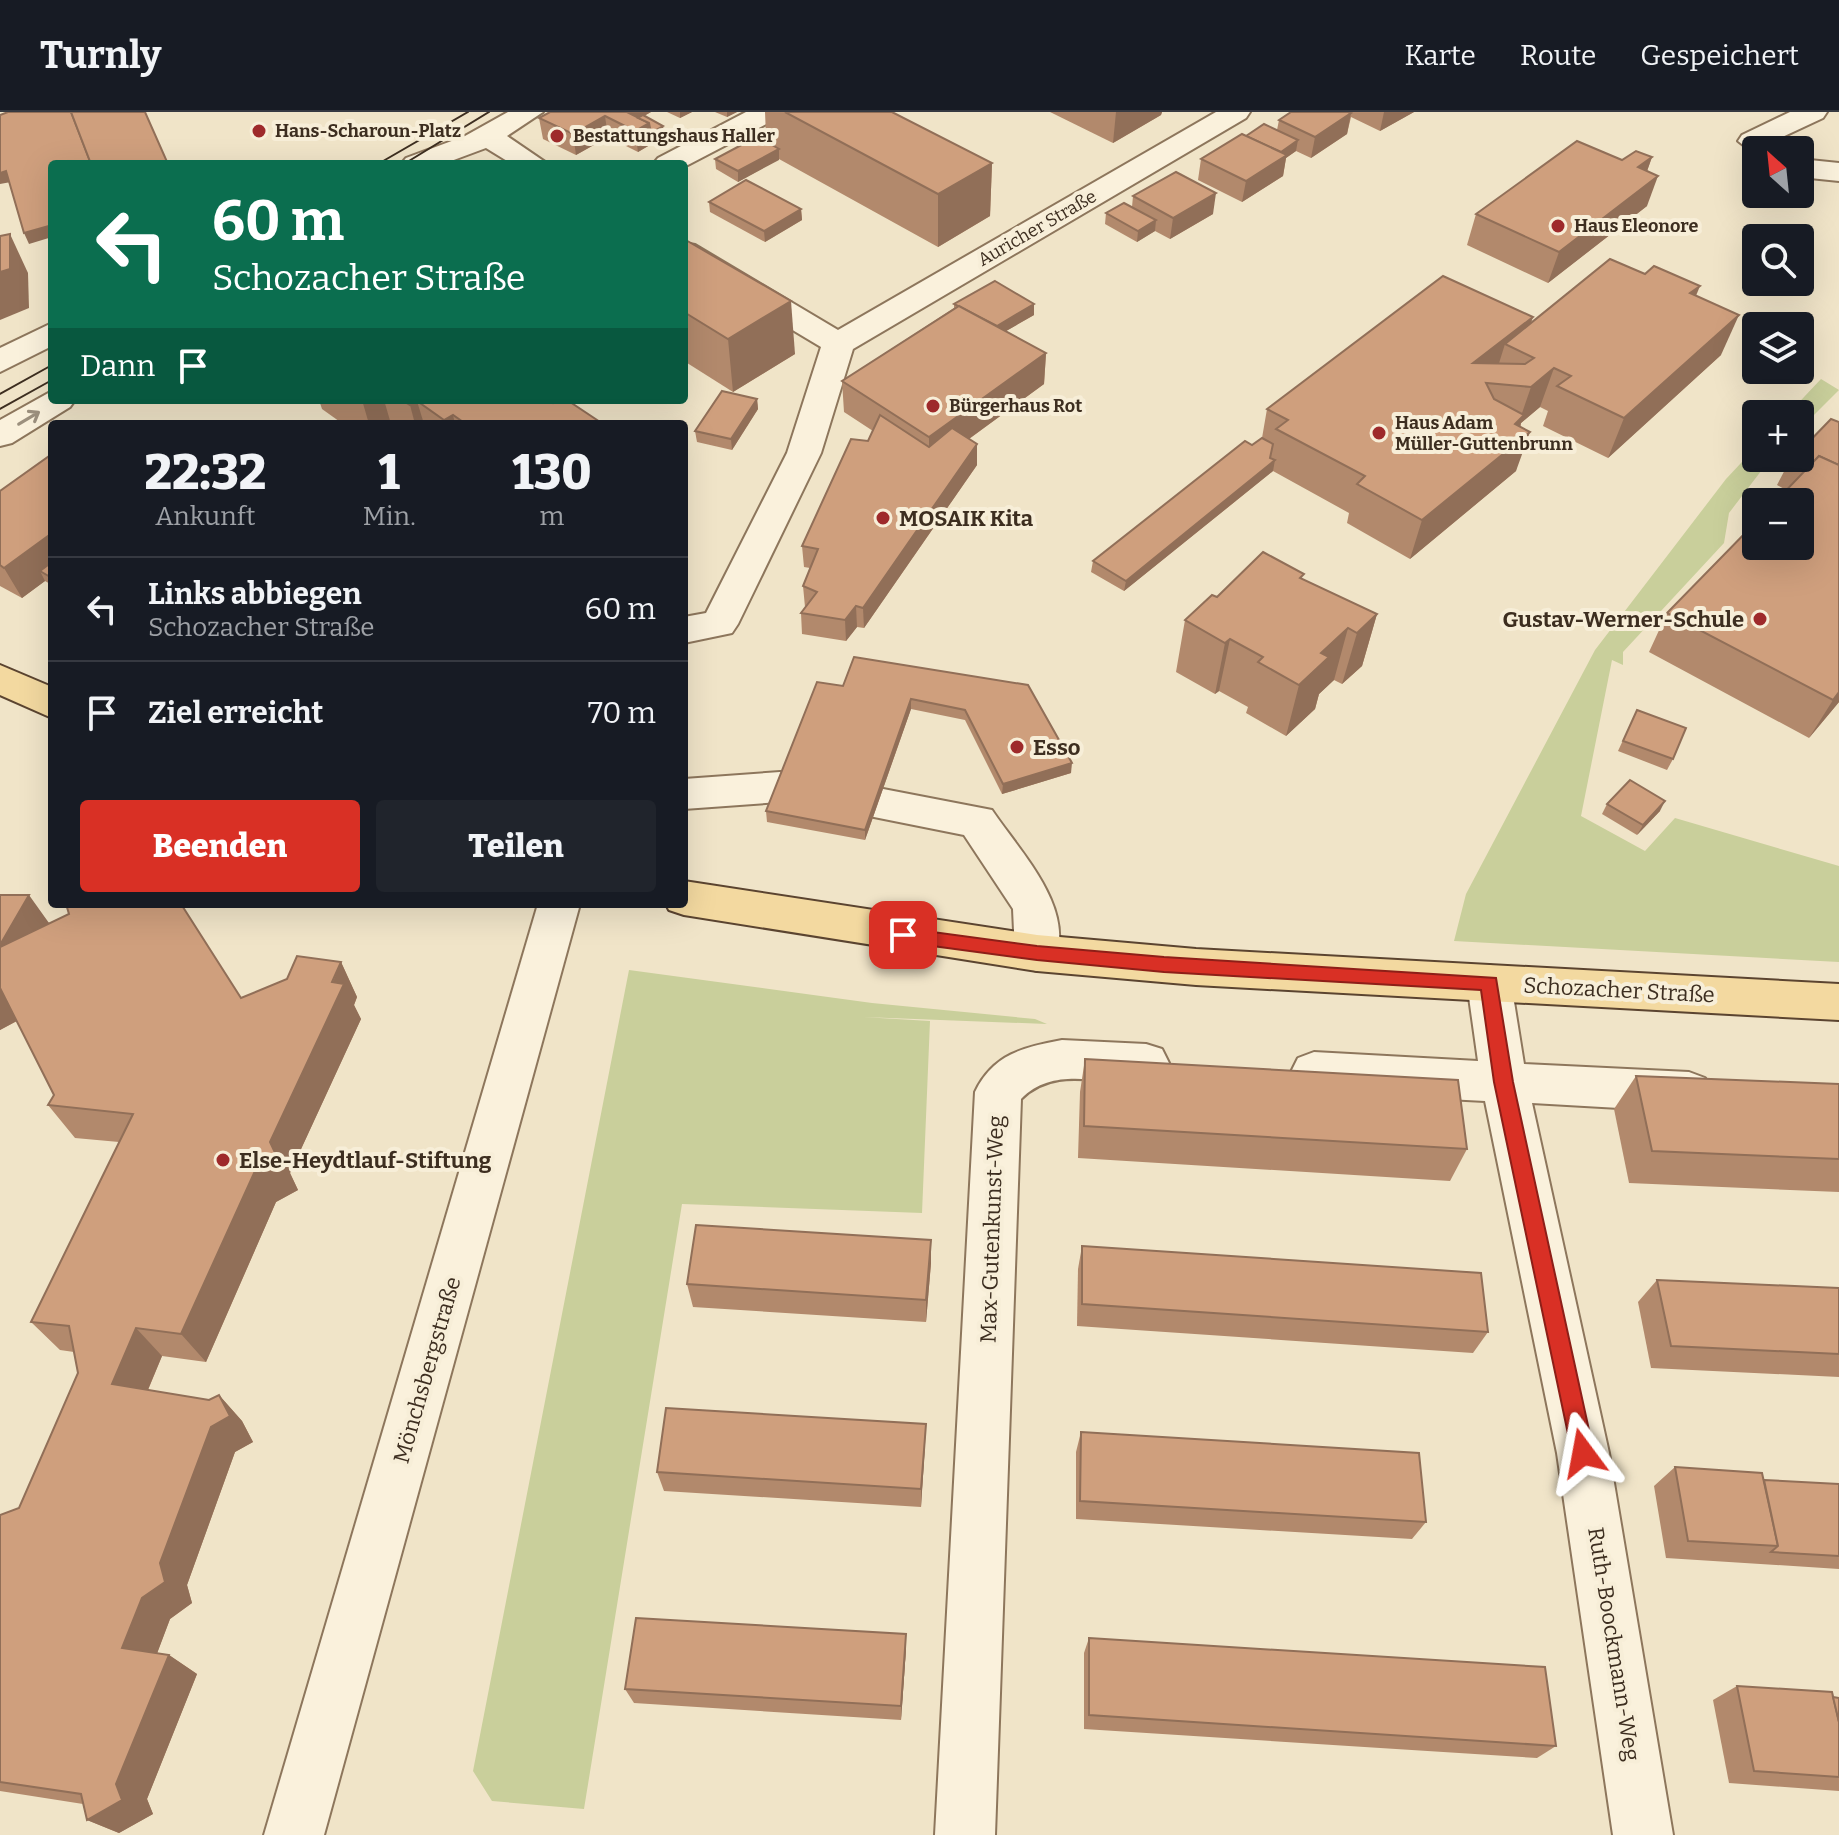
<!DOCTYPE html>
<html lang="de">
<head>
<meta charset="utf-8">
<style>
  :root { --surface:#171b24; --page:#20242c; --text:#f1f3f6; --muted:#9ea1a6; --line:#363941; --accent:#d93025 }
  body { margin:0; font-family:Bitter,serif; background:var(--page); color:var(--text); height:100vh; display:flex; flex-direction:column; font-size:30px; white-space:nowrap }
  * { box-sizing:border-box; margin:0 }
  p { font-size:26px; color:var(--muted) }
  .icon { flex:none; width:44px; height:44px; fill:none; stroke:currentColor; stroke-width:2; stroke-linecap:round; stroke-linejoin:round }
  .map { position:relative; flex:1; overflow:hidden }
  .side { position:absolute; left:48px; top:308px; width:640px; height:488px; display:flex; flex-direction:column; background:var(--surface); border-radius:8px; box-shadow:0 8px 32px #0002 }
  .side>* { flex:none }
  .top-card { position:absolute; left:48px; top:48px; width:640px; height:244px; border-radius:8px; box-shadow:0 8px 32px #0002; background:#0b6e4f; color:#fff; overflow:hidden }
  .needle { width:52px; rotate:333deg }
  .fabs { position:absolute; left:1742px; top:24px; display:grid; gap:16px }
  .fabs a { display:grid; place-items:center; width:72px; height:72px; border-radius:8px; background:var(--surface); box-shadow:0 8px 32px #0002; font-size:40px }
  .pin { position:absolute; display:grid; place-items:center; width:68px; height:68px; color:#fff; margin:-34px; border-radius:16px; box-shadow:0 4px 12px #0006 }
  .me { position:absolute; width:88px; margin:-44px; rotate:347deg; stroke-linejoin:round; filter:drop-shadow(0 0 6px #0008) }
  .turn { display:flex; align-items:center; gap:28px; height:168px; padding:0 32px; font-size:36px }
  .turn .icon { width:104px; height:104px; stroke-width:2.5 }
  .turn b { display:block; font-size:56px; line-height:68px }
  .then { display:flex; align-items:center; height:76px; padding:0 32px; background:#0003; gap:16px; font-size:30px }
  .eta { display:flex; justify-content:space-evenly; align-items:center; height:136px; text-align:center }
  .eta b { font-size:48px; font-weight:800; line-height:56px }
  .cta { display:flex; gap:16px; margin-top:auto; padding:16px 32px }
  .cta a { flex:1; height:92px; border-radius:8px; background:var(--accent); color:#fff; font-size:32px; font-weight:800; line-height:92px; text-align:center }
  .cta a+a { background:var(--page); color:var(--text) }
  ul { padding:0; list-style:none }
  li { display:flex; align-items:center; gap:24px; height:104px; padding:0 32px; border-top:2px solid var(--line) }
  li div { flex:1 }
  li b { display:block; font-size:30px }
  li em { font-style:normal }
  header { display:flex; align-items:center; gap:48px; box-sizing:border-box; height:112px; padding:0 40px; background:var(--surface); border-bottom:2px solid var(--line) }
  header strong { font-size:38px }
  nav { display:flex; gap:44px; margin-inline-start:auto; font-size:28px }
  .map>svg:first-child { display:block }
  .green { fill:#c9cf9b }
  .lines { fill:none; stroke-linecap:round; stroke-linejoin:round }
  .minor-casing { stroke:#8d765c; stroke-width:4 }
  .major-casing { stroke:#5b4430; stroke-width:4 }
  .minor { fill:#faf1dc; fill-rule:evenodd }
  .major { fill:#f3d9a0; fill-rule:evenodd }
  .tram { stroke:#3d2e20; stroke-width:2 }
  .wall { fill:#b2896c }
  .shaded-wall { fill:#916f58 }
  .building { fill:#cf9f7d; stroke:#916f58; stroke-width:2 }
  .oneway { stroke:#9c907e }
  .route { fill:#d93025; stroke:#8d1f18; stroke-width:2 }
  .poi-dot { fill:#9e2a2b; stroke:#f7eed8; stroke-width:3 }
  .labels { text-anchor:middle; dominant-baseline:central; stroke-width:8; stroke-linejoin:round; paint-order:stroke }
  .far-poi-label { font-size:18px; font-weight:bold; fill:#3d2e20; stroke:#f7eed8; text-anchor:start }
  .far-street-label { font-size:18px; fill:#3d2e20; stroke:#f7eed8 }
  .poi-label { font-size:22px; font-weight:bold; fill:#3d2e20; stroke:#f7eed8; text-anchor:start }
  .street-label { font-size:22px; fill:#3d2e20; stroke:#f7eed8 }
</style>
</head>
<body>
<header>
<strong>Turnly</strong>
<nav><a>Karte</a><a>Route</a><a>Gespeichert</a></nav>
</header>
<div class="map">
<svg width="1839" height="1723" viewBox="0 0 1839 1723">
  <rect width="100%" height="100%" fill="#f0e4c8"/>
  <g class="green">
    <polygon points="1821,267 1839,278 1800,317 1800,302 1788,302"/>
    <polygon points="1756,335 1756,346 1771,346 1729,401 1724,431 1623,540 1623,553 1612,548 1581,704 1645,739 1675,706 1839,754 1839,850 1454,829 1466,782 1595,538 1726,367"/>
    <polygon points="629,858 872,891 1035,907 1047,912 863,905 930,909 922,1101 682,1092 584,1697 492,1689 473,1659"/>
  </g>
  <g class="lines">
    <defs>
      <g id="minor">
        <polygon points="508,0 543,0 507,24 548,52 512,52 486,36 443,52 401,52 406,46 465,24"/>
        <polygon points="746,0 782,0 778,6 684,55 684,52 653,52 658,46"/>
        <polygon points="1216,0 1250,0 1246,6 853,237 821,341 738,512 732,521 684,531 684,505 706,501 787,341 821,235 684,153 684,131 695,133 838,218"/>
        <polygon points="1790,0 1827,0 1823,6 1774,29 1784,38 1756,38 1756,43 1738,29 1742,23"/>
        <polygon points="1800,47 1839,51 1839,69 1800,65"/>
        <polygon points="52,211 52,234 0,260 0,236"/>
        <polygon points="52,279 52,288 75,288 70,295 12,331 0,334 0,308"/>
        <polygon points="780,660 794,664 800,675 794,686 780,690 684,697 684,667"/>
        <path d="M878,676L992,698C1020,740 1080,800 1052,854L1037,859L1022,854L1015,841L1013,797L964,723L864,703L858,692L864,681Z"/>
        <polygon points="538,792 580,792 324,1723 264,1723"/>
        <polygon points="1489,853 1505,858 1511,871 1524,952 1689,960 1705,966 1712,980 1705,994 1689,1000 1532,991 1609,1341 1673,1723 1613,1723 1557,1341 1485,989 1314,980 1298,974 1291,960 1298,946 1314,940 1478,949 1467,871 1473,858"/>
        <path d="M1062,928L1146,932L1162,937L1169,951L1162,965C1114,982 1061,947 1021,987L995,1723H935L975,980C993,942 1024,935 1062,928Z"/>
      </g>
      <g id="major">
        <polygon points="0,553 52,575 52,606 0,583"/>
        <polygon points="684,769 1037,823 1196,837 1839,872 1839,908 1196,873 1037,859 684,803 669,798 666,792 684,792"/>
      </g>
    </defs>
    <use href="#minor" class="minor-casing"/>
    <use href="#major" class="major-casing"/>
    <use href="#minor" class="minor"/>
    <use href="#major" class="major"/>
    <g class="tram">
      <polyline points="378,52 468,0"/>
      <polyline points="404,52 489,0"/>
      <polyline points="0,282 52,253"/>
      <polyline points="0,297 52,268"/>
    </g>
  </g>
  <g class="wall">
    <polygon points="550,0 651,0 644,4 665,24 638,40 608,25 576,43 543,27 539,6"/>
    <polygon points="667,0 692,0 680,6"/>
    <polygon points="715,0 737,0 727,5"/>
    <polygon points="765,0 892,0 992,51 990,104 938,135 779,47 738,70 716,57 715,47 766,24"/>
    <polygon points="1050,0 1162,0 1161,3 1113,31"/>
    <polygon points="1291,0 1414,0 1380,19 1351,5 1347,22 1311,46 1296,39 1286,46 1283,64 1242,90 1198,68 1201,47 1246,24 1277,18 1279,8"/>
    <polygon points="1652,45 1647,59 1647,94 1548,171 1467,133 1476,102 1622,48"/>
    <polygon points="1133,84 1213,102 1170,127 1155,119 1137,130 1105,112 1106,101 1132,95"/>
    <polygon points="709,90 801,97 802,108 765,130 710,100"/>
    <polygon points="684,127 795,242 733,280 684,249"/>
    <polygon points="1696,184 1721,243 1608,346 1543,314 1548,299 1540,295 1521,311 1516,359 1410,447 1347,411 1349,401 1273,359 1124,479 1091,460 1093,449 1262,326 1267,297 1533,205 1530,212"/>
    <polygon points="954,192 1034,192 1034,203 1006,219 1046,241 1044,272 969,327 977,353 864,516 857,515 846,529 802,522 801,501 805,495 803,474 810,456 804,455 802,434 868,329 873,319 844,300 842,269 954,196"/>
    <polygon points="757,287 758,297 732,338 697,330 695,319"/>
    <polygon points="319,288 548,288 603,312 343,312 322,297"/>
    <polygon points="1839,310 1839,590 1809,626 1649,540 1667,501 1786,378 1777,373 1788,352"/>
    <polygon points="52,342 52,473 45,469 22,486 0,474 0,379"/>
    <polygon points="1303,467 1377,502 1362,554 1342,572 1334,568 1319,582 1315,597 1286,624 1246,601 1248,595 1219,579 1215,582 1176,560 1185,508 1217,485"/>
    <polygon points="1028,573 1071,661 1002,682 965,608 911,597 865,728 767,710 766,699 843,574"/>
    <polygon points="1637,598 1673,647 1667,658 1618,639"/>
    <polygon points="1607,692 1660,699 1637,723 1602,702"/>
    <polygon points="0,783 49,811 48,812 241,886 341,850 357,885 354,893 361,907 290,1061 298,1078 276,1090 206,1250 162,1244 148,1278 209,1288 219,1283 242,1309 253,1330 235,1340 187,1473 192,1491 170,1507 157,1541 169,1543 197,1562 147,1687 153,1702 119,1721 87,1708 83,1692 0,1679 0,1403 19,1396 78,1261 74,1240 60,1238 31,1210 119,1030 75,1026 48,993 54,983 17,909 0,918"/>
    <polygon points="1085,947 1467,1037 1450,1069 1078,1046 1080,980"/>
    <polygon points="1636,964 1839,972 1839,1080 1629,1071 1614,997"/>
    <polygon points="931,1128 931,1151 926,1210 693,1195 687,1172"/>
    <polygon points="1082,1134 1488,1220 1473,1241 1077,1214 1078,1157"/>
    <polygon points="1657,1168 1839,1176 1839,1265 1651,1256 1638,1190"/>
    <polygon points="1081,1320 1426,1410 1412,1427 1076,1407 1076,1340"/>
    <polygon points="925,1332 921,1395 664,1379 657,1360"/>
    <polygon points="1675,1355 1764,1368 1839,1372 1839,1457 1666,1446 1654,1374"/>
    <polygon points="906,1522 906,1537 901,1608 634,1591 625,1577"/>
    <polygon points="1089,1526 1556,1634 1537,1646 1084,1617 1084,1541"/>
    <polygon points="1737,1574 1839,1586 1839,1679 1729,1671 1713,1588"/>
  </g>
  <g class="shaded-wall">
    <polygon points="619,0 651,0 626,14"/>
    <polygon points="680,0 692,0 680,6"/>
    <polygon points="727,0 737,0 727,5"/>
    <polygon points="1116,0 1162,0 1161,3 1113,31"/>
    <polygon points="1384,0 1414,0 1380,19"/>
    <polygon points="1351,1 1347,22 1311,46 1315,25"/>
    <polygon points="605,4 608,25 576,43 573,22"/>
    <polygon points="649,11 663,14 665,24 638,40 635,19"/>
    <polygon points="1298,28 1296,39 1286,46 1283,64 1242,90 1246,69 1270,46"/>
    <polygon points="779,37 779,48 738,70 738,59"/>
    <polygon points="1652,45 1641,76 1638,55"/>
    <polygon points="992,51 990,104 938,135 938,82"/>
    <polygon points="6,59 11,70 0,72 0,61"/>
    <polygon points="1658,64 1647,94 1548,171 1559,140"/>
    <polygon points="1216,81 1213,102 1170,127 1173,106"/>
    <polygon points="801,97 802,108 765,130 764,119"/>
    <polygon points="1156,108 1155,119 1137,130 1138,119"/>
    <polygon points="52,113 52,125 29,132 24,121"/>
    <polygon points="10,122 28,161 29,196 0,208 0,160"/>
    <polygon points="1700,174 1684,213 1690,181"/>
    <polygon points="791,189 795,242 733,280 728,227"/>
    <polygon points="1034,192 1034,203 994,226 995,216"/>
    <polygon points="1739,203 1721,243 1608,346 1624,306"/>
    <polygon points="1533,205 1521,240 1505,232 1495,264 1473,251"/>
    <polygon points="1046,241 1044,272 929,356 929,325"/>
    <polygon points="1554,256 1540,295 1521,311 1514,333 1530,320 1516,359 1410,447 1422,408 1520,307 1531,275"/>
    <polygon points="757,287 758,297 732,338 731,327"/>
    <polygon points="362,288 384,288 391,312 369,312"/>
    <polygon points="417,289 424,312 415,312 410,293"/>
    <polygon points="453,303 455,312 445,312 444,308"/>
    <polygon points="977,332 977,353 864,516 863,496"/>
    <polygon points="1275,348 1273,359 1124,479 1126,469"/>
    <polygon points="52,421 52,464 40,459 45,469 22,486 4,456"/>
    <polygon points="856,494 857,515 846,529 845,508"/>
    <polygon points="1377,502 1362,554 1342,572 1357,521"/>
    <polygon points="1348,516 1334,568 1319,582 1315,597 1286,624 1299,573 1321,541"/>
    <polygon points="1230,527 1219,579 1215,582 1225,531"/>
    <polygon points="1839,580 1839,590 1809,626 1833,588"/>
    <polygon points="911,587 911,597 865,728 865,718"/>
    <polygon points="1072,651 1071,661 1002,682 1003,672"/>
    <polygon points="1665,689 1660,699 1637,723 1643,713"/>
    <polygon points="29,783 49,811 10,878 24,905 0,918 0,833"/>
    <polygon points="341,850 357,885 354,893 361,907 290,1061 298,1078 276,1090 206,1250 181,1222 255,1059 270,1030"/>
    <polygon points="931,1128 931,1151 926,1210 926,1188"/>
    <polygon points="136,1216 162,1244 139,1299 112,1272"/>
    <polygon points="219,1283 242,1309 253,1330 235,1340 187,1473 192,1491 170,1507 152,1555 122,1536 142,1486"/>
    <polygon points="926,1312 925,1332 921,1395 921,1377"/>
    <polygon points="906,1522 906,1537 901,1608 901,1594"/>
    <polygon points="169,1543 197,1562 147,1687 153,1702 119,1721 87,1708 116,1672"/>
  </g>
  <g class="building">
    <polygon points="8,0 71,0 91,52 52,52 52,114 52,113 24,121 6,59 0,61 0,3"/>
    <polygon points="71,0 145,0 168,52 91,52"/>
    <polygon points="550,0 627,0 649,11 635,19 605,4 573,22 539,6"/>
    <polygon points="785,0 892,0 992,51 938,82"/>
    <polygon points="1291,0 1348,0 1351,1 1315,25 1279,8"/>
    <polygon points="643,3 663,14 651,21 649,11 638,6"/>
    <polygon points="1264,12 1298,28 1281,40 1246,24"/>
    <polygon points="762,22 772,27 767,30 779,37 738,59 715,47"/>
    <polygon points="1242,22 1287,43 1246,69 1201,47"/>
    <polygon points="1577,29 1622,48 1636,39 1652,45 1638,55 1658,64 1559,140 1476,102"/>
    <polygon points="1176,60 1216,81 1173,106 1133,84"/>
    <polygon points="746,68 801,97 764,119 709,90"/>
    <polygon points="1124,91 1156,108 1138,119 1106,101"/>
    <polygon points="10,122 10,157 0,160 0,124"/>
    <polygon points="684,127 791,189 728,227 684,200"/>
    <polygon points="1610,147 1645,162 1654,154 1700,174 1690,181 1739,203 1624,306 1557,274 1571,264 1554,256 1531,275 1486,271 1494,287 1524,303 1515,312 1530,320 1422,408 1357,372 1365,364 1276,317 1288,308 1267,297 1443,164 1533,205 1473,251 1525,252 1534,246 1505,232"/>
    <polygon points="995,169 1034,192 997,214 954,192"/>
    <polygon points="959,194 1046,241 929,325 842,269"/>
    <polygon points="722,279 757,287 731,327 695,319"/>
    <polygon points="402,288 548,288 553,291 557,288 567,288 603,312 466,312 453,303 444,308 417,289 410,293"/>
    <polygon points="880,303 929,335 952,316 977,332 863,496 856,494 845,508 801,501 817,480 803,474 818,437 802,434 851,327 868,329"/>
    <polygon points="1831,307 1839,310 1839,353 1819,344 1804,360 1788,352 1793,346 1800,346 1800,339"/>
    <polygon points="1262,326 1273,332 1270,346 1275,348 1126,469 1093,449 1245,329 1252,333"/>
    <polygon points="52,342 52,421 4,456 0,453 0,379"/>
    <polygon points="1819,344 1839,353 1839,580 1833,588 1667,501 1756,410 1756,434 1800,434 1800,390 1775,390"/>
    <polygon points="1263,440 1304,462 1300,466 1377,502 1357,521 1348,516 1321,541 1329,545 1299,573 1258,550 1263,545 1230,527 1225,531 1185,508 1212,483 1217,485"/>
    <polygon points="52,450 52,466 40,459"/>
    <polygon points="854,545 1028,573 1072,651 1003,672 965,598 911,587 865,718 766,699 817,570 843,574"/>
    <polygon points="1637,598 1686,616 1673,647 1623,629"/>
    <polygon points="1630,668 1665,689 1643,713 1607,692"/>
    <polygon points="0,783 29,783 0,833"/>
    <polygon points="66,792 98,792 99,793 102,792 181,792 241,886 287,867 297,844 341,850 332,870 344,872 270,1030 278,1047 255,1059 181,1222 136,1216 112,1272 209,1288 219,1283 230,1304 211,1315 160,1451 165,1470 142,1486 122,1536 169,1543 116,1672 122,1688 87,1708 81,1682 0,1670 0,1403 19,1396 78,1261 69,1214 31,1210 133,1002 48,993 54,983 0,876 0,835 69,802"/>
    <polygon points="1085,947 1458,968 1467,1037 1084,1014"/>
    <polygon points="1636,964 1839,972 1839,1047 1652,1039"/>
    <polygon points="696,1113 931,1128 926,1188 687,1172"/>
    <polygon points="1082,1134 1481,1161 1488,1220 1082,1192"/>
    <polygon points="1657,1168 1839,1176 1839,1242 1671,1234"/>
    <polygon points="666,1296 926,1312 921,1377 657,1360"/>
    <polygon points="1081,1320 1419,1341 1426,1410 1080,1389"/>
    <polygon points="1675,1355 1762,1361 1778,1434 1688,1429"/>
    <polygon points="1764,1368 1839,1372 1839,1444 1771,1440 1778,1434"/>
    <polygon points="636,1506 906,1522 901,1594 625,1577"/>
    <polygon points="1089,1526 1545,1555 1556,1634 1089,1603"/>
    <polygon points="1737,1574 1832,1580 1839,1610 1839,1665 1754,1659"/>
    <polygon points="1833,1585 1839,1586 1839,1610"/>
  </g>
  <defs><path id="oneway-shaft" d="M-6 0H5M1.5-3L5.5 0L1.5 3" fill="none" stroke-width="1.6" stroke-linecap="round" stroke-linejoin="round" transform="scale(2)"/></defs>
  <use class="oneway" href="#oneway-shaft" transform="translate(29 306) rotate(-31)"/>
  <polygon class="route" points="903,816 1037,834 1164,845 1496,866 1513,970 1594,1341 1591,1348 1583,1351 1575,1348 1572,1341 1494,970 1481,878 1164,860 1037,848 903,830 894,823"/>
  <g class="poi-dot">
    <circle cx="259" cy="19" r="8"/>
    <circle cx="557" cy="24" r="8"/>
    <circle cx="1558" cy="114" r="8"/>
    <circle cx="933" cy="294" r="8"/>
    <circle cx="1379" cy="321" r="8"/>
    <circle cx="883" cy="406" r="8"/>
    <circle cx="1760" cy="507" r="8"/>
    <circle cx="1017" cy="635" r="8"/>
    <circle cx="223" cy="1048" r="8"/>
  </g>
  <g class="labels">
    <g class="far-poi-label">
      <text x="275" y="19">Hans-Scharoun-Platz</text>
      <text x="573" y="24">Bestattungshaus Haller</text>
      <text x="1574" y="114">Haus Eleonore</text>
      <text x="949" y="294">Bürgerhaus Rot</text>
      <text x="1395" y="311">Haus Adam<tspan x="1395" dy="21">Müller-Guttenbrunn</tspan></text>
    </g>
    <g class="far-street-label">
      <text transform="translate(1037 116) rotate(-30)">Auricher Straße</text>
    </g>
    <g class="poi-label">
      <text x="899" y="406">MOSAIK Kita</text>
      <text x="1744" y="507" text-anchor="end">Gustav-Werner-Schule</text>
      <text x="1033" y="635">Esso</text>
      <text x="239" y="1048">Else-Heydtlauf-Stiftung</text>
    </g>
    <g class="street-label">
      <text transform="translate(1619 878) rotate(3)">Schozacher Straße</text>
      <text transform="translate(992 1117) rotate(-88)">Max-Gutenkunst-Weg</text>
      <text transform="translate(427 1258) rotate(-74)">Mönchsbergstraße</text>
      <text transform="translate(1614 1532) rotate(81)">Ruth-Boockmann-Weg</text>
    </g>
  </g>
</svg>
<div class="fabs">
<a><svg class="needle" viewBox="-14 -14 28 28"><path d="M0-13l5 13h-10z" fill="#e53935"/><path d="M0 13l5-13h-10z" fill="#9ea1a6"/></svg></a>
<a><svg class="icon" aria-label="search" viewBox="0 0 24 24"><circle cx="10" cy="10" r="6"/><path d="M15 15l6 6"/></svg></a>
<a><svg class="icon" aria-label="layers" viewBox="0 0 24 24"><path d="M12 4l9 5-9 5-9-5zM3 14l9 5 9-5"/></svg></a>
<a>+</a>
<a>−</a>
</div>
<div class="pin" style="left:903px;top:823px;background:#d93025"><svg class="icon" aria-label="arrive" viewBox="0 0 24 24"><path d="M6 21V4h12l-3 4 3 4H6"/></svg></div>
<svg class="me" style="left:1583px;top:1341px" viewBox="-20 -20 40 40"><path d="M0-17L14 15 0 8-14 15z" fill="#d93025" stroke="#fff" stroke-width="4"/></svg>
<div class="top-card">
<div class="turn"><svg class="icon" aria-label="left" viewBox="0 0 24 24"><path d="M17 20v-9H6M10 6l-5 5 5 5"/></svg><div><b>60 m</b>Schozacher Straße</div></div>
<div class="then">Dann<svg class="icon" aria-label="arrive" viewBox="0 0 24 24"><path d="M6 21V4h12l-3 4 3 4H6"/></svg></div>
</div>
<section class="side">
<div class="eta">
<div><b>22:32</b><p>Ankunft</p></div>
<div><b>1</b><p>Min.</p></div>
<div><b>130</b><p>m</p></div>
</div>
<ul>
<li><svg class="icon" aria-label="left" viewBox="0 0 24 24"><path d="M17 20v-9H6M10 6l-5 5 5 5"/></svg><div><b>Links abbiegen</b><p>Schozacher Straße</p></div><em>60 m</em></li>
<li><svg class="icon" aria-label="arrive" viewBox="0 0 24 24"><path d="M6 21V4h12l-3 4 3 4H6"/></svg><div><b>Ziel erreicht</b></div><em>70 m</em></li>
</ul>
<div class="cta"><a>Beenden</a><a>Teilen</a></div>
</section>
</div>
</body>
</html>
